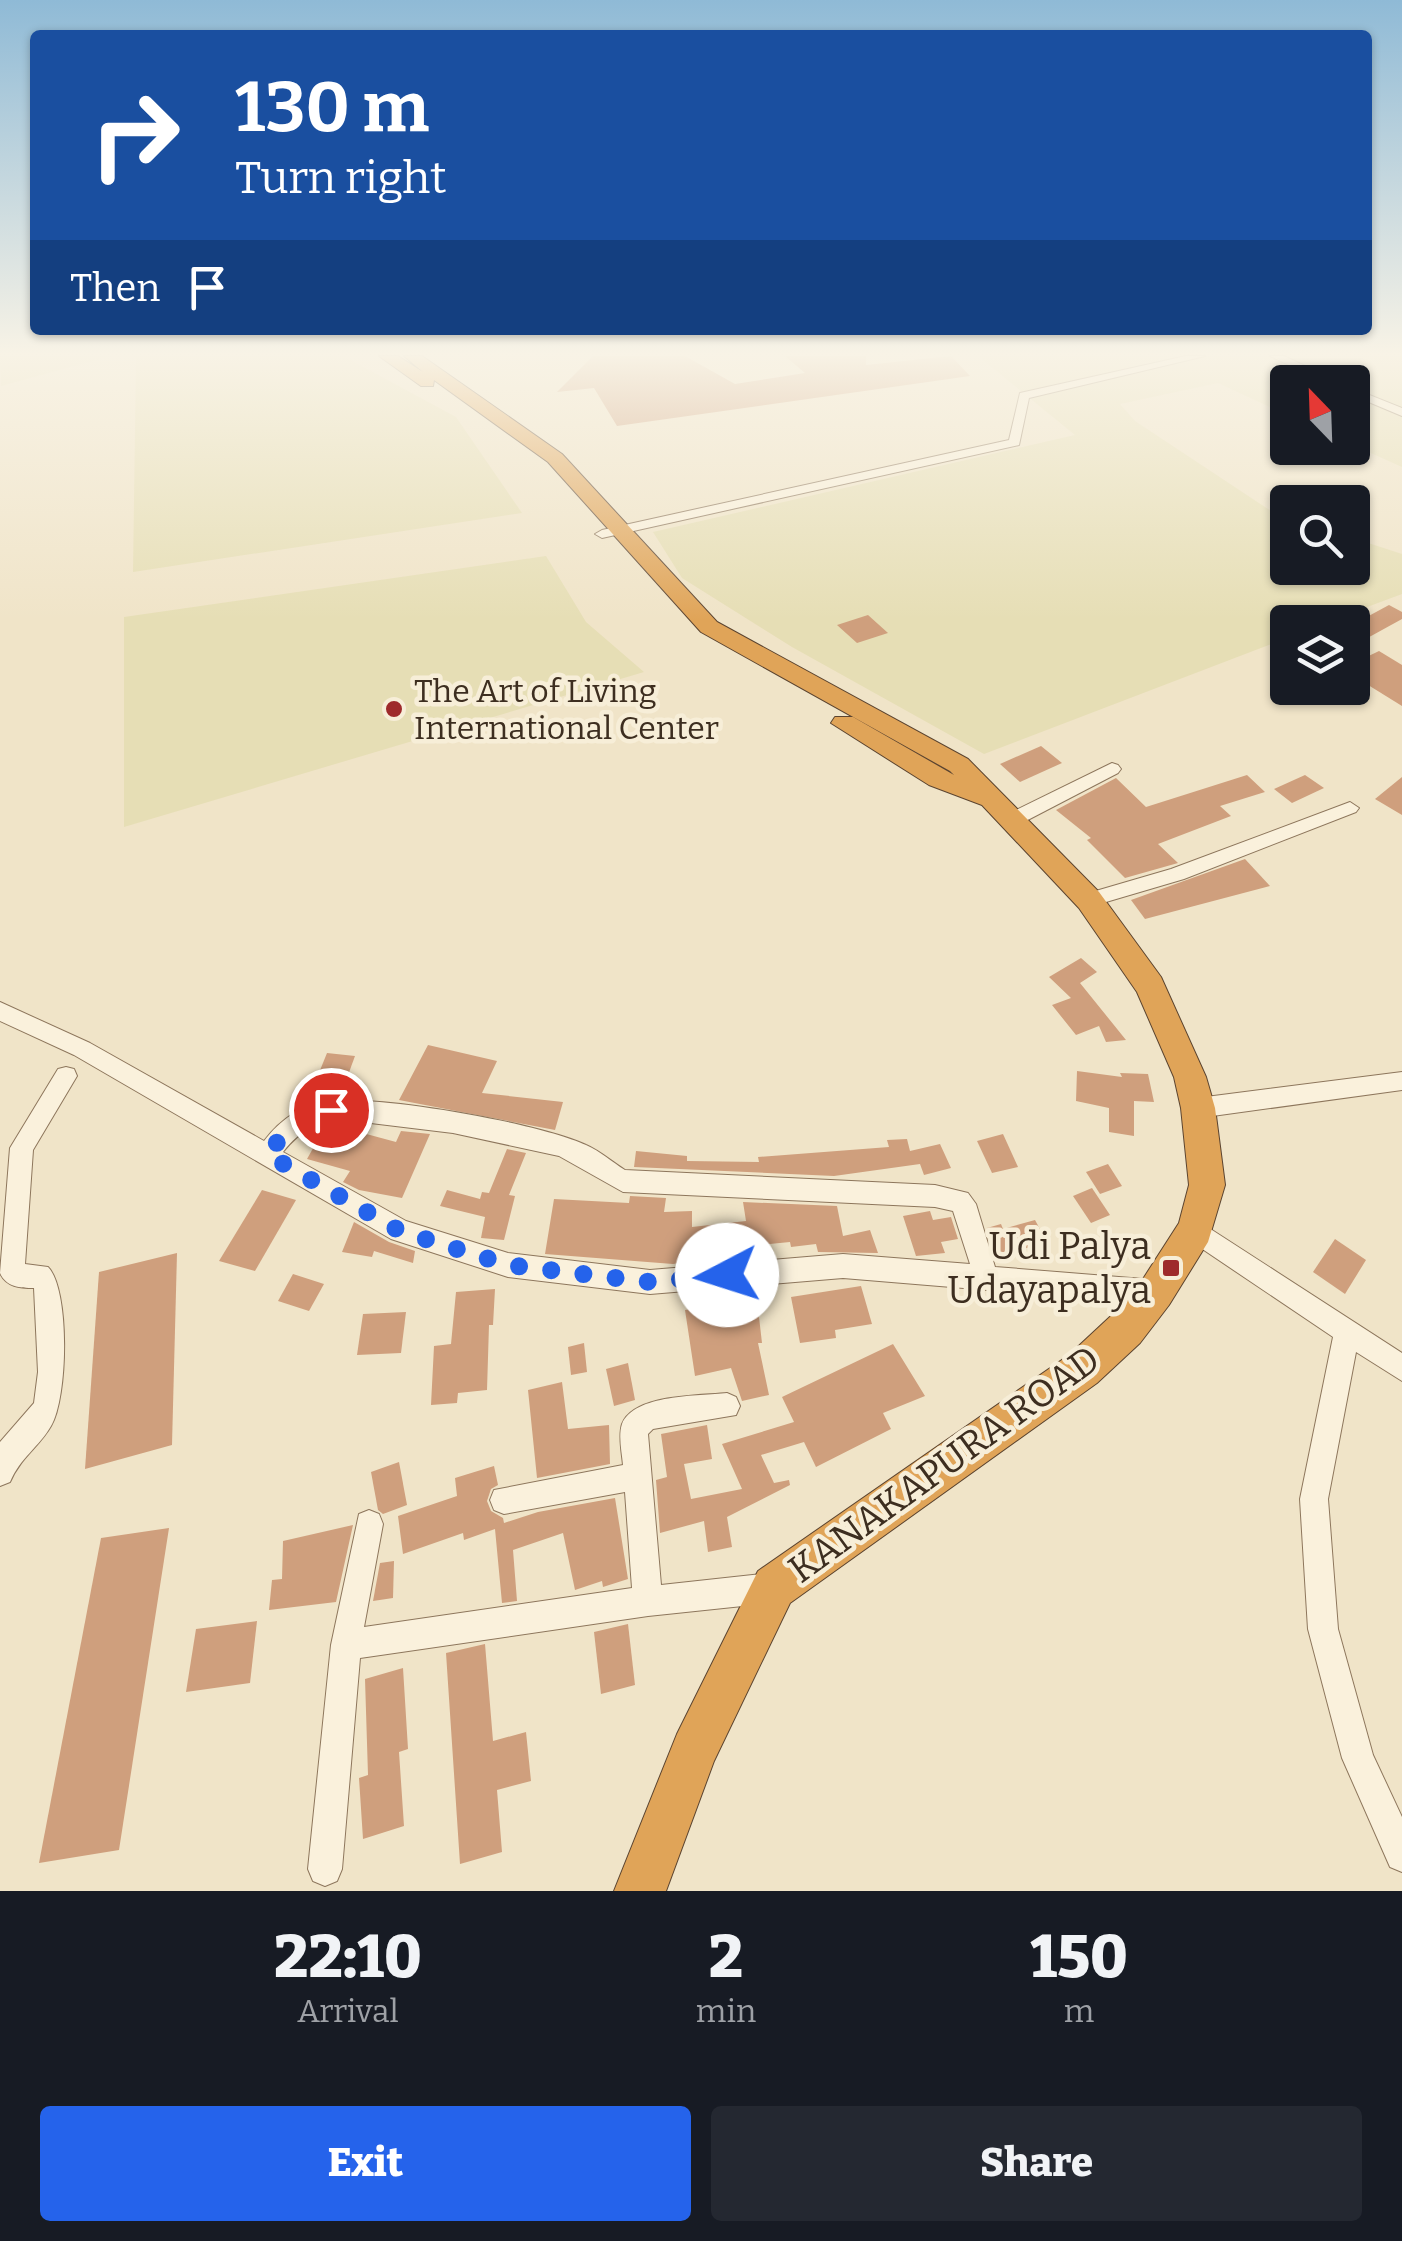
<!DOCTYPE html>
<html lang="en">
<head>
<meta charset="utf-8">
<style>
  :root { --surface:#171b24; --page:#242831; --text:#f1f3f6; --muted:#9ea1a6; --accent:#2563eb }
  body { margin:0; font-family:Bitter,serif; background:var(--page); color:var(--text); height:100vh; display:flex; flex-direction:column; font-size:38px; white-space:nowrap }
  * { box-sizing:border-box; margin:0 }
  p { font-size:32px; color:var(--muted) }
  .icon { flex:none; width:55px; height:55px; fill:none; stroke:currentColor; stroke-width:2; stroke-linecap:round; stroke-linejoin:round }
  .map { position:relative; height:1891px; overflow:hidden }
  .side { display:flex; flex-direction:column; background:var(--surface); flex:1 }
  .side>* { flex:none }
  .guide { position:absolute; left:30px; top:30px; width:1342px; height:305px; border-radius:10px; box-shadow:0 2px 8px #0004; background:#1a4fa0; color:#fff; overflow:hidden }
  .needle { width:65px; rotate:337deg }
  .fabs { position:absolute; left:1270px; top:365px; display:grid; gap:20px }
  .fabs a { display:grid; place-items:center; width:100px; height:100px; border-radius:10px; background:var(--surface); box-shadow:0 2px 8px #0004; font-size:50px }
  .pin { position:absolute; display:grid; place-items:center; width:85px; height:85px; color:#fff; margin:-42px; border:5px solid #fff; border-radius:50%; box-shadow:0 2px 10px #0007 }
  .me { position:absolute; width:110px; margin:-55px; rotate:265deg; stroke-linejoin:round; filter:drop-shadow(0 0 8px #0008) }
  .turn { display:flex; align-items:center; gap:35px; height:210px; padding:0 40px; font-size:45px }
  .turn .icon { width:130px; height:130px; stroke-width:2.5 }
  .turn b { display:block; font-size:70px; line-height:85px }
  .then { display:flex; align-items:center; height:95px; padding:0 40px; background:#0003; gap:20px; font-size:38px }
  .eta { display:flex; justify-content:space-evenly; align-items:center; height:170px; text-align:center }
  .eta b { font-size:60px; font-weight:800; line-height:70px }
  .cta { display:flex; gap:20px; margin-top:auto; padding:20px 40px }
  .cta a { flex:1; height:115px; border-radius:10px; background:var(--accent); color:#fff; font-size:40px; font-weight:800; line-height:115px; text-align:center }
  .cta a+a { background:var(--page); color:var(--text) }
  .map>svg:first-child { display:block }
  .farmland { fill:#e6deb5 }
  .building { fill:#cf9f7d }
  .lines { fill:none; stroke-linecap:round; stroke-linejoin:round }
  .minor-casing { stroke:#8d765c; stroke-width:2 }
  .highway-casing { stroke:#5b4430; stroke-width:2 }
  .minor { fill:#faf1dc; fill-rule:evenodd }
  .highway { fill:#e0a458; fill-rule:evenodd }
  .route { stroke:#2563eb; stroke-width:18; stroke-dasharray:0 32.4 }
  .poi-dot { fill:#9e2a2b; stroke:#f7eed8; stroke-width:4 }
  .labels { text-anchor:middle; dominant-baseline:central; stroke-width:9; stroke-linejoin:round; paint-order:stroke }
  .poi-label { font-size:32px; fill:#3d2e20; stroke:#f7eed8; text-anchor:start }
  .near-poi-label { font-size:38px; fill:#3d2e20; stroke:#f7eed8; text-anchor:end }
  .near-street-label { font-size:38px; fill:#3d2e20; stroke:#f7eed8 }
</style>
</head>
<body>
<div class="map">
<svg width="1402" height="1891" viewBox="0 0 1402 1891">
  <rect width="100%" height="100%" fill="#f0e4c8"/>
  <g class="farmland">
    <polygon points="0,356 111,356 1,386"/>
    <polygon points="136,356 343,356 456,417 522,513 133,572"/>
    <polygon points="978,356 1402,356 1402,467 1353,445 1352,382 1288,382 1287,415 1218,383 1120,404 1135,421 1271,511 1287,516 1288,568 1352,568 1353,538 1402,554 1402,594 1327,622 1288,622 1287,638 984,754 792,647 682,578 653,532 1075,435"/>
    <polygon points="546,556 586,622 644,672 124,827 124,617"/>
  </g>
  <g class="building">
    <polygon points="593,356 685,356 735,384 805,373 785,356 866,356 866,365 951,356 970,376 617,426 594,388 557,392"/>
    <polygon points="1389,605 1402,612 1402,619 1362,641 1352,636 1352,625"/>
    <polygon points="868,615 888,633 857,643 837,625"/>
    <polygon points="1379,651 1402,665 1402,706 1352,675 1352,664"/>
    <polygon points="1041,746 1062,763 1020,782 1000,764"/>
    <polygon points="1247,775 1265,792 1220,806 1231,816 1158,844 1178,863 1125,878 1087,840 1091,838 1056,810 1116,778 1146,807"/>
    <polygon points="1305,775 1324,788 1292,803 1274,789"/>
    <polygon points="1402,777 1402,815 1375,799"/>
    <polygon points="1245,859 1270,886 1145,919 1131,900"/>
    <polygon points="1081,958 1097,972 1080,983 1126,1040 1106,1042 1099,1026 1076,1035 1052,1005 1071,998 1049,977"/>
    <polygon points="428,1045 497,1061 482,1093 563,1102 555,1130 399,1100"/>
    <polygon points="327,1053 355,1056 340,1097 310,1095"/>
    <polygon points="1077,1071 1122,1077 1120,1073 1148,1074 1154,1102 1134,1101 1134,1136 1109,1132 1109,1108 1076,1101"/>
    <polygon points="333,1125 396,1142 401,1131 430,1134 402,1198 359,1190 343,1182 350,1171 307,1159 325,1127"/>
    <polygon points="1003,1134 1018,1167 992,1173 977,1141"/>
    <polygon points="907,1139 910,1151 940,1144 951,1168 924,1175 920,1164 834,1176 634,1167 636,1151 687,1156 687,1161 759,1162 758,1157 889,1147 887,1140"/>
    <polygon points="507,1149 526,1153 509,1195 515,1196 504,1240 481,1238 485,1217 440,1206 447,1190 480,1199 482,1192 489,1193"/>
    <polygon points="1108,1164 1122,1186 1100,1194 1086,1172"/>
    <polygon points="1092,1188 1110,1215 1091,1223 1073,1196"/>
    <polygon points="262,1190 296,1200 255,1271 219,1261"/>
    <polygon points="630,1196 666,1198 664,1212 692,1211 692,1227 746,1221 743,1202 837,1206 843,1236 870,1230 878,1253 818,1252 816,1244 791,1247 790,1242 738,1247 739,1254 673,1264 545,1254 554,1199 629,1203"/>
    <polygon points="930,1211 933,1220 951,1217 958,1239 941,1242 945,1253 916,1256 903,1216"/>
    <polygon points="1035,1220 1047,1242 996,1257 987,1228 1001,1224 1003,1229"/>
    <polygon points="354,1222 389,1242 415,1251 413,1263 374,1251 372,1257 342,1252"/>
    <polygon points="1335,1239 1366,1260 1345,1294 1313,1272"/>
    <polygon points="177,1253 172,1445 85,1469 99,1272"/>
    <polygon points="293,1274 324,1284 309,1311 278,1301"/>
    <polygon points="861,1286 872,1324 835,1330 836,1338 800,1343 791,1297"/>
    <polygon points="495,1289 493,1325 489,1325 487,1390 458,1393 457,1403 431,1405 434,1346 451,1344 456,1292"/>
    <polygon points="718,1304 721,1319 759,1317 762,1343 758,1343 769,1395 742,1401 731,1368 695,1376 685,1310"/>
    <polygon points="406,1312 401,1353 357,1355 363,1314"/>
    <polygon points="584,1343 587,1372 571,1375 568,1347"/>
    <polygon points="893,1344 925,1396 883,1413 891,1429 816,1467 804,1442 761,1455 774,1483 789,1480 790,1485 727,1517 732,1547 708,1552 704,1521 660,1533 656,1480 667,1477 661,1434 707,1425 712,1459 684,1464 691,1499 742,1489 722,1444 794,1422 782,1397"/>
    <polygon points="628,1363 635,1400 614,1406 606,1369"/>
    <polygon points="562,1382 568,1429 609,1425 610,1464 537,1478 528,1390"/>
    <polygon points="399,1462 407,1505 383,1514 378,1510 371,1472"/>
    <polygon points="494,1466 498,1485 491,1489 487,1501 491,1511 503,1518 504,1523 538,1512 615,1498 628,1579 603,1587 602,1581 575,1590 563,1533 513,1550 517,1601 502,1603 495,1529 464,1540 463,1533 403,1554 398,1516 457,1496 455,1478"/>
    <polygon points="353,1525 336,1602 269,1610 272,1580 282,1579 283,1541"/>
    <polygon points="169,1528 119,1850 39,1863 101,1538"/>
    <polygon points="394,1561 393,1598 373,1601 380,1563"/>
    <polygon points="257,1621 250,1683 186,1692 196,1629"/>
    <polygon points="628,1624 635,1685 601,1694 594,1632"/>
    <polygon points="485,1644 493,1741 526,1732 531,1781 497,1790 502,1852 460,1864 446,1653"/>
    <polygon points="403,1668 408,1749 399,1752 404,1826 363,1839 359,1778 368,1775 365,1679"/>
  </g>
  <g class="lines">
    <defs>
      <g id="minor">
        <polygon points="1186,356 1205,356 1029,398 1019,445 602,538 595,534 602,530 1009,440 1020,393"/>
        <polygon points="1270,356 1284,356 1339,382 1325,382"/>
        <polygon points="1352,388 1402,408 1402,416 1352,395"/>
        <polygon points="1112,763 1118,765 1121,769 1118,773 1020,824 1008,824 1005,819 1008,814"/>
        <polygon points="1350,802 1359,808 1356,812 1184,879 1089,907 1079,900 1082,895 1171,869"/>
        <path d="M0,1002L90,1043L264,1141C280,1120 301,1105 328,1101C379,1095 539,1123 586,1145C600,1151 612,1162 625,1170L935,1185L968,1193L976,1204L995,1267L1156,1280L1165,1283L1169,1292L1165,1301L1156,1304L843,1278L650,1294L508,1277L391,1239L74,1055L0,1021ZM346,1120L453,1133L559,1156L623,1192L935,1207L953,1211L970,1264L843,1254L650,1270L508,1253L406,1221L283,1152C301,1129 318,1121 346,1120Z"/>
        <path d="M66,1067L74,1069L77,1076L33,1150L25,1264L48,1267C70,1289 68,1398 51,1426C39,1447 20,1458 10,1482L0,1486V1442L34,1403L38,1372L34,1288C20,1288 6,1287 0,1273L10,1148L58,1069Z"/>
        <polygon points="1402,1072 1402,1090 1198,1118 1190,1115 1187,1108 1190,1101 1198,1098"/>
        <polygon points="1195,1219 1402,1353 1402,1381 1356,1352 1328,1499 1338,1629 1373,1755 1402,1817 1402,1872 1390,1867 1342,1758 1308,1629 1300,1499 1333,1337 1186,1238 1183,1230 1186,1222"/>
        <path d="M727,1393L736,1397L740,1406L736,1415L653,1429L648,1434L661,1585L772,1573L782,1578L787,1588L782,1598L772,1603L648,1616L360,1658L342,1869L337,1881L325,1886L313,1881L308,1869L331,1645L359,1514L369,1510L379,1514L383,1524L364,1627L632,1588L625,1492L504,1514L494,1510L490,1500L494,1490L623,1465C622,1453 618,1436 622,1424C634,1394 699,1396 727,1393Z"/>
      </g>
      <polygon id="highway" points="379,356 398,356 423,372 404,356 422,356 562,454 717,622 968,759 1099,892 1161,977 1206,1077 1215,1108 1225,1185 1208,1242 1169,1305 1140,1343 1097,1383 790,1603 714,1761 666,1891 614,1891 677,1734 758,1571 1069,1355 1112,1315 1143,1279 1179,1223 1189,1185 1181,1108 1174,1077 1137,992 1079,908 982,805 929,785 831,723 835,717 853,717 954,775 950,771 701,632 548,462 434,380 433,386 421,386"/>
    </defs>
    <use href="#minor" class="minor-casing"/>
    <use href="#highway" class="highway-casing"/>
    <use href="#minor" class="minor"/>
    <use href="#highway" class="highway"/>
  </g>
  <linearGradient id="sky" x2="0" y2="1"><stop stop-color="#8fbad6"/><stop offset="0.57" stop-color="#f8f3e6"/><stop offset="1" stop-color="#f8f3e6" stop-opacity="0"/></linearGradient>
  <rect width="1402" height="620" fill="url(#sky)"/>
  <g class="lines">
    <path class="route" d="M331,1110C300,1118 285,1129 268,1155L400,1231L508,1265L650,1282L727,1275"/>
  </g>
  <g class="poi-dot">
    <circle cx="394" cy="709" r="10"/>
    <rect x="1161" y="1258" width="20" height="20" rx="5"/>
  </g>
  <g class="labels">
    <g class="poi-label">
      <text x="414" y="691">The Art of Living<tspan x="414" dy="37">International Center</tspan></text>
    </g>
    <g class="near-poi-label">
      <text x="1151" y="1246">Udi Palya<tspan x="1151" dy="44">Udayapalya</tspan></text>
    </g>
    <g class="near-street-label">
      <text transform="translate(944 1464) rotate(-36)">KANAKAPURA ROAD</text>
    </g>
  </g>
</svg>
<div class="fabs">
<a><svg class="needle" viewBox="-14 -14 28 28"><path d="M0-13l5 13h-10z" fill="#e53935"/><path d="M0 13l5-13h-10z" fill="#9ea1a6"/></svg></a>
<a><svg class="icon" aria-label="search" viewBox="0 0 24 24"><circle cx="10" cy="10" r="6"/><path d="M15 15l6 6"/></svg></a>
<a><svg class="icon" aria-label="layers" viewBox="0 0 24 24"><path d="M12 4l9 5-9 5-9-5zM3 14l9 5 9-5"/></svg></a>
</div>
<div class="pin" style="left:331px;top:1110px;background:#d93025"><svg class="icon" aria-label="arrive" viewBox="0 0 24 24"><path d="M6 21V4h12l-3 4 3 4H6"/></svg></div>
<svg class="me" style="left:727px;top:1275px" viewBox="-20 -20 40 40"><circle r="19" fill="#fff"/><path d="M0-13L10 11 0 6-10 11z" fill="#2563eb"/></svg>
<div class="guide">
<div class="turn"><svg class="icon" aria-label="right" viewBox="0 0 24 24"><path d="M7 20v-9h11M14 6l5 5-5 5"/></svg><div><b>130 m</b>Turn right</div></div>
<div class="then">Then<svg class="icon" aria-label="arrive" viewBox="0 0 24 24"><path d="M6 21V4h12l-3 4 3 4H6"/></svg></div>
</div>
</div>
<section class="side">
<div class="eta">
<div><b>22:10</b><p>Arrival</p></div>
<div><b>2</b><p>min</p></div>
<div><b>150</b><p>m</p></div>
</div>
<div class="cta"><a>Exit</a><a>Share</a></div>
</section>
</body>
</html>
